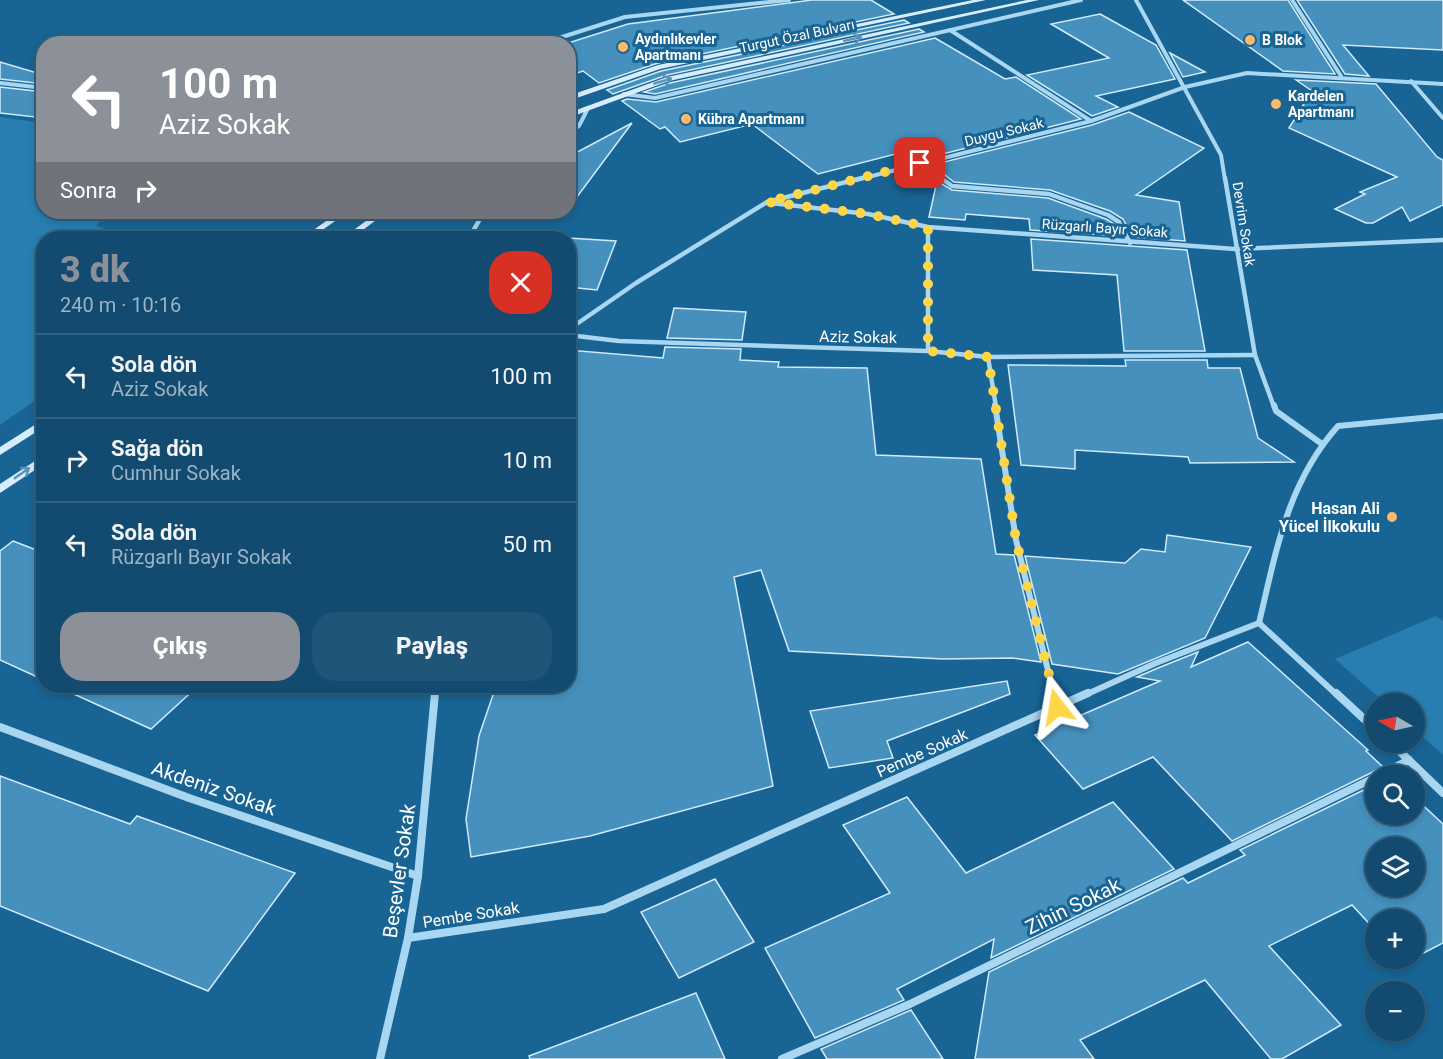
<!DOCTYPE html>
<html lang="tr">
<head>
<meta charset="utf-8">
<style>
  :root { --surface:#124b6f; --page:#1f5577; --text:#f1f3f6; --muted:#9cb3c3; --line:#316382; --accent:#8c9099 }
  body { margin:0; font-family:Roboto,sans-serif; background:var(--page); color:var(--text); height:100vh; display:flex; flex-direction:column; font-size:22px; white-space:nowrap }
  * { box-sizing:border-box; margin:0 }
  p { font-size:20px; color:var(--muted) }
  .icon { flex:none; width:33px; height:33px; fill:none; stroke:currentColor; stroke-width:2; stroke-linecap:round; stroke-linejoin:round }
  .map { position:relative; flex:1; overflow:hidden }
  .details { position:absolute; left:36px; top:231px; width:540px; height:462px; display:flex; flex-direction:column; background:var(--surface); border-radius:24px; box-shadow:0 3px 9px #0003,0 0 0 2px var(--line) }
  .details>* { flex:none }
  .guide { position:absolute; left:36px; top:36px; width:540px; height:183px; border-radius:24px; box-shadow:0 3px 9px #0003,0 0 0 2px var(--line); background:#8c9099; color:#fff; overflow:hidden }
  .needle { width:39px; rotate:279deg }
  .tools { position:absolute; left:1365px; top:693px; display:grid; gap:12px }
  .tools a { display:grid; place-items:center; width:60px; height:60px; border-radius:50%; background:var(--surface); box-shadow:0 3px 9px #0003,0 0 0 2px var(--line); font-size:30px }
  .pin { position:absolute; display:grid; place-items:center; width:51px; height:51px; color:#fff; margin:-26px; border-radius:12px; box-shadow:0 3px 9px #0006 }
  .me { position:absolute; width:66px; margin:-33px; rotate:346deg; stroke-linejoin:round; filter:drop-shadow(0 0 4px #0008) }
  .turn { display:flex; align-items:center; gap:21px; height:126px; padding:0 24px; font-size:27px }
  .turn .icon { width:78px; height:78px; stroke-width:2.5 }
  .turn b { display:block; font-size:42px; line-height:51px }
  .then { display:flex; align-items:center; height:57px; padding:0 24px; background:#0003; gap:12px; font-size:22px }
  .round { display:grid; place-items:center; flex:none; width:63px; height:63px; border-radius:24px; background:var(--page) }
  .headline { display:flex; align-items:center; justify-content:space-between; height:102px; padding:0 24px }
  h1 { font-size:36px; font-weight:800; line-height:45px; color:var(--accent) }
  .primary-button { display:flex; gap:12px; margin-top:auto; padding:12px 24px }
  .primary-button a { flex:1; height:69px; border-radius:24px; background:var(--accent); color:#fff; font-size:24px; font-weight:800; line-height:69px; text-align:center }
  .primary-button a+a { background:var(--page); color:var(--text) }
  ul { padding:0; list-style:none }
  li { display:flex; align-items:center; gap:18px; height:84px; padding:0 24px; border-top:2px solid var(--line) }
  li div { flex:1 }
  li b { display:block; font-size:22px }
  li em { font-style:normal }
  .map>svg:first-child { display:block }
  .green { fill:#287eb0 }
  .building { fill:#4590bd; stroke:#d0ebfb; stroke-width:1.5; fill-rule:evenodd }
  .lines { fill:none; stroke-linecap:round; stroke-linejoin:round }
  .street-far3 { stroke:#a9d6f0; stroke-width:4 }
  .street-far2 { stroke:#a9d6f0; stroke-width:4.5 }
  .street-far1 { stroke:#a9d6f0; stroke-width:6 }
  .street { stroke:#a9d6f0; stroke-width:8 }
  .secondary { fill:#d7edfb; fill-rule:evenodd }
  .oneway { stroke:#5b94b8 }
  .route { stroke:#ffd54a; stroke-width:10; stroke-dasharray:0 18 }
  .poi-dot { fill:#ffb968; stroke:#186494; stroke-width:2 }
  .labels { text-anchor:middle; dominant-baseline:central; stroke-width:6; stroke-linejoin:round; paint-order:stroke }
  .far-street-label { font-size:14px; fill:#fff; stroke:#186494 }
  .far-poi-label { font-size:14px; font-weight:bold; fill:#fff; stroke:#186494; text-anchor:start }
  .street-label { font-size:16px; fill:#fff; stroke:#186494 }
  .poi-label { font-size:16px; font-weight:bold; fill:#fff; stroke:#186494; text-anchor:end }
  .near-street-label { font-size:20px; fill:#fff; stroke:#186494 }
</style>
</head>
<body>
<div class="map">
<svg width="1443" height="1059" viewBox="0 0 1443 1059">
  <rect width="100%" height="100%" fill="#186494"/>
  <g class="green">
    <polygon points="0,117 43,123 44,212 109,212 96,226 124,235 121,238 44,238 43,395 0,425"/>
    <polygon points="1436,616 1443,621 1443,755 1415,730 1414,704 1385,703 1335,659"/>
  </g>
  <g class="building">
    <polygon points="812,0 871,0 894,14 658,63 599,83 583,71 568,76 568,43 628,24"/>
    <polygon points="1183,0 1288,0 1335,74 1283,71"/>
    <polygon points="1297,0 1443,0 1443,50 1343,45 1369,76 1345,74"/>
    <polygon points="1100,14 1156,45 1175,79 1096,96 1118,107 1092,116 1027,75 1109,58 1051,24"/>
    <polygon points="904,20 909,23 667,75 613,94 607,90 661,71"/>
    <polygon points="919,29 924,32 655,94 644,92 670,83"/>
    <polygon points="935,38 1005,79 1016,77 1081,119 923,159 911,150 818,174 752,124 680,142 665,127 660,129 622,101 627,99 656,102"/>
    <polygon points="1170,53 1205,72 1183,77"/>
    <polygon points="0,62 44,75 44,84 0,79"/>
    <polygon points="1296,80 1376,84 1437,157 1443,160 1443,205 1410,221 1402,207 1373,223 1366,223 1335,209 1365,194 1360,192 1397,177 1289,128 1312,91"/>
    <polygon points="0,87 44,92 44,118 0,113"/>
    <polygon points="1129,112 1204,148 1136,195 1179,202 1185,241 1132,237 1123,219 1110,211 1050,190 954,182 932,165 1092,125"/>
    <polygon points="632,123 568,209 568,157"/>
    <polygon points="937,181 952,190 1048,198 1106,219 1116,225 1121,236 1030,230 1029,219 966,214 965,220 929,217"/>
    <polygon points="568,238 616,241 597,290 568,287"/>
    <polygon points="1031,239 1187,250 1205,351 1124,351 1117,275 1033,270"/>
    <polygon points="674,308 746,312 742,340 667,338"/>
    <polygon points="665,347 741,349 740,360 779,362 778,367 867,368 876,455 981,459 996,554 1014,555 1041,662 1012,658 943,659 789,651 761,570 734,577 773,786 590,836 471,857 466,819 479,736 496,686 568,686 568,350 663,358"/>
    <polygon points="1125,360 1207,360 1208,368 1240,368 1258,438 1294,462 1190,463 1188,457 1075,450 1075,469 1021,465 1008,365 1126,366"/>
    <polygon points="1167,535 1251,547 1205,638 1118,674 1052,664 1025,556 1125,563 1141,549 1165,552"/>
    <polygon points="13,541 44,553 44,680 0,660 0,551"/>
    <polygon points="1248,642 1368,750 1366,751 1383,767 1232,841 1153,757 1083,789 1035,735 1160,681 1137,677 1158,668 1198,652 1191,667"/>
    <polygon points="1007,681 1010,694 887,741 893,758 829,768 810,711"/>
    <polygon points="56,686 198,686 151,729"/>
    <polygon points="0,776 130,824 137,816 295,873 208,991 0,906"/>
    <path d="M1376,784V814H1414V797L1443,824V943L1414,958V920H1376V931L1352,905L1269,946L1341,1025L1282,1059H1271L1205,980L1080,1040L1094,1059H975L989,972L1183,878L1188,883L1245,855L1240,850ZM1376,848H1414V886H1376Z"/>
    <polygon points="907,797 966,873 1113,802 1174,869 991,958 994,939 897,989 904,1000 815,1038 765,948 890,893 843,825"/>
    <polygon points="715,879 754,942 679,978 641,912"/>
    <polygon points="696,993 725,1059 530,1059 529,1056"/>
    <polygon points="911,1010 943,1059 827,1059 821,1049"/>
  </g>
  <g class="lines">
    <g class="street-far3">
      <polyline points="1136,0 1221,155 1225,180"/>
      <polyline points="1292,0 1341,76"/>
      <polyline points="950,30 1091,121"/>
      <polyline points="540,44 625,17 789,0"/>
      <polyline points="1411,81 1443,118"/>
      <polyline points="0,83 44,88"/>
      <polyline points="624,94 655,98 1081,0"/>
      <polyline points="568,134 579,126 588,108"/>
      <polyline points="920,163 943,180"/>
      <polyline points="856,180 1091,121 1185,87 1247,73 1443,84"/>
    </g>
    <g class="street-far2">
      <polyline points="941,178 952,186 1049,194 1108,215 1119,222 1130,243"/>
      <polyline points="1225,178 1255,355 1274,407"/>
      <polyline points="771,203 868,214 928,227 1235,249 1443,240"/>
      <polyline points="928,227 928,351"/>
      <polyline points="469,238 484,212"/>
      <polyline points="568,330 636,283 767,202 862,178"/>
      <polyline points="568,335 619,341 928,351 988,357 1255,355"/>
      <polyline points="988,357 996,407"/>
    </g>
    <g class="street-far1">
      <polyline points="995,405 1016,540 1054,695"/>
      <polyline points="1274,405 1276,411 1322,444"/>
      <polyline points="1259,623 1337,695"/>
      <polyline points="435,695 436,686"/>
      <path d="M1085,695L1156,663L1259,623C1276,552 1287,483 1338,426L1443,416"/>
    </g>
    <g class="street">
      <polyline points="1054,693 1057,707"/>
      <polyline points="1336,693 1376,730"/>
      <polyline points="0,727 189,798 418,876"/>
      <polyline points="1390,742 1443,793"/>
      <polyline points="1378,776 1409,760"/>
      <polyline points="408,938 604,909 1088,693"/>
      <polyline points="380,1059 408,938 418,876 435,693"/>
      <polyline points="782,1059 910,1004 1376,777"/>
    </g>
    <g class="secondary">
      <polygon points="973,0 986,0 660,69 568,101 568,96 658,65"/>
      <polygon points="1027,0 1039,0 669,81 568,118 568,113 667,77"/>
      <polygon points="339,212 348,212 311,238 302,238"/>
      <polygon points="378,212 387,212 352,238 343,238"/>
      <polygon points="44,419 44,427 0,455 0,447"/>
      <polygon points="44,455 44,464 0,493 0,484"/>
    </g>
  </g>
  <defs><path id="oneway-shaft" d="M-6 0H5M1.5-3L5.5 0L1.5 3" fill="none" stroke-width="1.6" stroke-linecap="round" stroke-linejoin="round" transform="scale(1.5)"/></defs>
  <g class="oneway">
    <use href="#oneway-shaft" transform="translate(853 39) rotate(-12)"/>
    <use href="#oneway-shaft" transform="translate(663 81) rotate(-16)"/>
    <use href="#oneway-shaft" transform="translate(22 473) rotate(-35)"/>
  </g>
  <g class="lines">
    <polyline class="route" points="920,163 767,202 868,214 928,227 928,351 988,357 1016,540 1057,707"/>
  </g>
  <g class="poi-dot">
    <circle cx="1250" cy="40" r="6"/>
    <circle cx="623" cy="47" r="6"/>
    <circle cx="1276" cy="104" r="6"/>
    <circle cx="686" cy="119" r="6"/>
    <circle cx="1392" cy="517" r="6"/>
  </g>
  <g class="labels">
    <g class="far-street-label">
      <text transform="translate(797 36) rotate(-12)">Turgut Özal Bulvarı</text>
      <text transform="translate(1004 132) rotate(-14)">Duygu Sokak</text>
      <text transform="translate(1244 224) rotate(81)">Devrim Sokak</text>
      <text transform="translate(1105 228) rotate(4)">Rüzgarlı Bayır Sokak</text>
    </g>
    <g class="far-poi-label">
      <text x="635" y="39">Aydınlıkevler<tspan x="635" dy="16">Apartmanı</tspan></text>
      <text x="1262" y="40">B Blok</text>
      <text x="1288" y="96">Kardelen<tspan x="1288" dy="16">Apartmanı</tspan></text>
      <text x="698" y="119">Kübra Apartmanı</text>
    </g>
    <g class="street-label">
      <text transform="translate(858 337) rotate(1)">Aziz Sokak</text>
      <text transform="translate(922 753) rotate(-24)">Pembe Sokak</text>
      <text transform="translate(471 915) rotate(-9)">Pembe Sokak</text>
    </g>
    <g class="poi-label">
      <text x="1380" y="508">Hasan Ali<tspan x="1380" dy="18">Yücel İlkokulu</tspan></text>
    </g>
    <g class="near-street-label">
      <text transform="translate(214 788) rotate(19)">Akdeniz Sokak</text>
      <text transform="translate(399 871) rotate(-82)">Beşevler Sokak</text>
      <text transform="translate(1073 906) rotate(-26)">Zihin Sokak</text>
    </g>
  </g>
</svg>
<div class="tools">
<a><svg class="needle" viewBox="-14 -14 28 28"><path d="M0-13l5 13h-10z" fill="#e53935"/><path d="M0 13l5-13h-10z" fill="#9cb3c3"/></svg></a>
<a><svg class="icon" aria-label="search" viewBox="0 0 24 24"><circle cx="10" cy="10" r="6"/><path d="M15 15l6 6"/></svg></a>
<a><svg class="icon" aria-label="layers" viewBox="0 0 24 24"><path d="M12 4l9 5-9 5-9-5zM3 14l9 5 9-5"/></svg></a>
<a>+</a>
<a>−</a>
</div>
<div class="pin" style="left:920px;top:163px;background:#d93025"><svg class="icon" aria-label="arrive" viewBox="0 0 24 24"><path d="M6 21V4h12l-3 4 3 4H6"/></svg></div>
<svg class="me" style="left:1057px;top:707px" viewBox="-20 -20 40 40"><path d="M0-17L14 15 0 8-14 15z" fill="#ffd54a" stroke="#fff" stroke-width="4"/></svg>
<div class="guide">
<div class="turn"><svg class="icon" aria-label="left" viewBox="0 0 24 24"><path d="M17 20v-9H6M10 6l-5 5 5 5"/></svg><div><b>100 m</b>Aziz Sokak</div></div>
<div class="then">Sonra<svg class="icon" aria-label="right" viewBox="0 0 24 24"><path d="M7 20v-9h11M14 6l5 5-5 5"/></svg></div>
</div>
<section class="details">
<div class="headline"><div><h1>3 dk</h1><p>240 m · 10:16</p></div><a class="round" style="background:#d93025;color:#fff"><svg class="icon" aria-label="close" viewBox="0 0 24 24"><path d="M6 6l12 12M18 6L6 18"/></svg></a></div>
<ul>
<li><svg class="icon" aria-label="left" viewBox="0 0 24 24"><path d="M17 20v-9H6M10 6l-5 5 5 5"/></svg><div><b>Sola dön</b><p>Aziz Sokak</p></div><em>100 m</em></li>
<li><svg class="icon" aria-label="right" viewBox="0 0 24 24"><path d="M7 20v-9h11M14 6l5 5-5 5"/></svg><div><b>Sağa dön</b><p>Cumhur Sokak</p></div><em>10 m</em></li>
<li><svg class="icon" aria-label="left" viewBox="0 0 24 24"><path d="M17 20v-9H6M10 6l-5 5 5 5"/></svg><div><b>Sola dön</b><p>Rüzgarlı Bayır Sokak</p></div><em>50 m</em></li>
</ul>
<div class="primary-button"><a>Çıkış</a><a>Paylaş</a></div>
</section>
</div>
</body>
</html>
